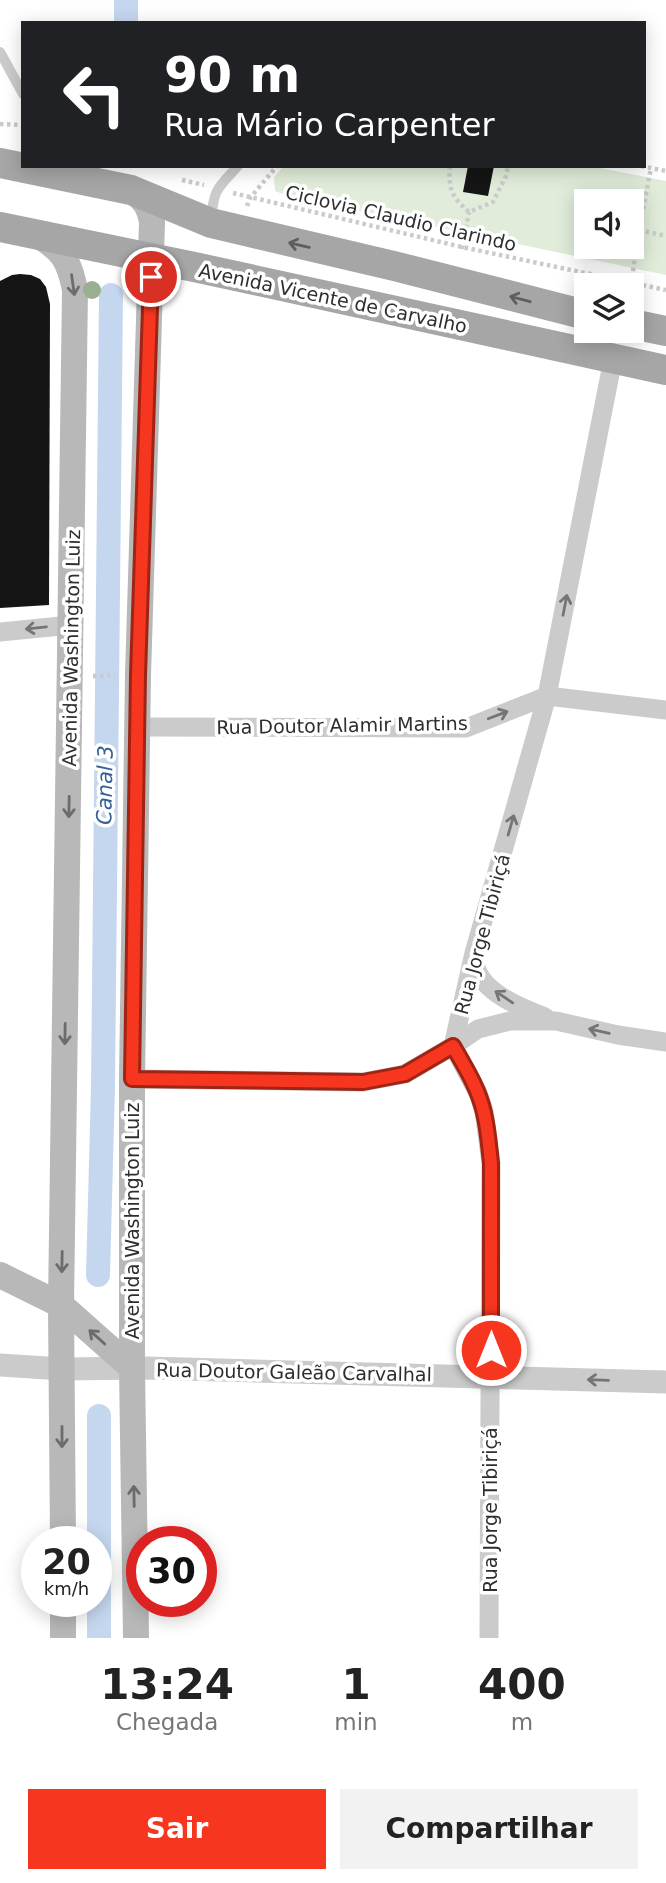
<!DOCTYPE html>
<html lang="pt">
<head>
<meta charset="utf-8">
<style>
  :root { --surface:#fff; --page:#f2f2f2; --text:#222; --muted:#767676; --accent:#f6361f }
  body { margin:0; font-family:"DejaVu Sans",sans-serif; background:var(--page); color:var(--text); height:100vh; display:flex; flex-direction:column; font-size:26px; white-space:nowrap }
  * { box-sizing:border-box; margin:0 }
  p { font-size:23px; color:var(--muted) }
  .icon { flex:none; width:38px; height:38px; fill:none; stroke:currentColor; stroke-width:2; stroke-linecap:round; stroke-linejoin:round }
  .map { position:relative; height:1638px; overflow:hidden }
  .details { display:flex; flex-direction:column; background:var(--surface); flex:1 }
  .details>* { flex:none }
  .hud { position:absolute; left:21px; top:21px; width:625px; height:147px; border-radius:0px; box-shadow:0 4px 18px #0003; background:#202124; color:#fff; overflow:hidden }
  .buttons { position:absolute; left:574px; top:189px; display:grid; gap:14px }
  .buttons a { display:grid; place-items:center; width:70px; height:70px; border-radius:0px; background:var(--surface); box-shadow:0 4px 18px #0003; font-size:35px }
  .speed { position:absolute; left:21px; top:1526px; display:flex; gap:14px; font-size:35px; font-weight:700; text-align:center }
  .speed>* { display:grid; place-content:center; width:91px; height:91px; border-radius:50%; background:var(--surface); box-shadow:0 4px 18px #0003; line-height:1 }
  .speed small { font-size:18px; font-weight:400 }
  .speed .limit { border:10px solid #d22; background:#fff; color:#111 }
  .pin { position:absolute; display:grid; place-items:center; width:60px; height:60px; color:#fff; margin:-30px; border:4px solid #fff; border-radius:50%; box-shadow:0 2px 7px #0007 }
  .me { position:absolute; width:77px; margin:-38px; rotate:0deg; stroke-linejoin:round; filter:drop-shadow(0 0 5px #0008) }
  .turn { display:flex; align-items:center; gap:24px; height:147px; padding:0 28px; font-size:32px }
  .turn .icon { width:91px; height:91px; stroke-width:2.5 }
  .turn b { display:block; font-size:49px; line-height:60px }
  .eta { display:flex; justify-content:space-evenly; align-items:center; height:119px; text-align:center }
  .eta b { font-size:42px; font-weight:700; line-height:49px }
  .action { display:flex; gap:14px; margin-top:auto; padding:14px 28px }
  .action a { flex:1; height:80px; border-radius:0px; background:var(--accent); color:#fff; font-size:28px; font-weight:700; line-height:80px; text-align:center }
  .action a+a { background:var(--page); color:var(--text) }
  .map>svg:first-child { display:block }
  .green { fill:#e1edda; fill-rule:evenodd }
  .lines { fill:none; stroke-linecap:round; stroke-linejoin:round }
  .canal { stroke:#c5d7ef; stroke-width:24 }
  .building { fill:#151515 }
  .path { stroke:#cbcbcb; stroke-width:4.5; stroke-dasharray:3.5 3.5; stroke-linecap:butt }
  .service { stroke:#cbcbcb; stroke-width:10 }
  .minor { stroke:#cbcbcb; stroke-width:19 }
  .tertiary { stroke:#cbcbcb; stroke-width:23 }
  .secondary { stroke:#b8b8b8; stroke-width:26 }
  .primary { stroke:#a6a6a6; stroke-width:30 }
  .tree { fill:#9aaf91 }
  .oneway { stroke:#5e5e5e }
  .oneway2 { stroke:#6c6c6c }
  .oneway3 { stroke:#757575 }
  .route-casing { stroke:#a02314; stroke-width:18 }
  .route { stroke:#f6361f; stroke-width:12 }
  .labels { text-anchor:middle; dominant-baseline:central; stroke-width:7; stroke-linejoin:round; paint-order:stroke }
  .street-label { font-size:19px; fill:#2e2e2e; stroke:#fff }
  .water-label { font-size:21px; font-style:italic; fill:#346098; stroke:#fff }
</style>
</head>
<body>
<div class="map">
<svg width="666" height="1638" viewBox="0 0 666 1638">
  <rect width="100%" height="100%" fill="#fff"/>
  <path class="green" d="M284,166H590L666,181V275L288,196L275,191L274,177ZM586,201H632V247H586Z"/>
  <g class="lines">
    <g class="canal">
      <polyline points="126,23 126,0"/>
      <polyline points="98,1275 103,1087 111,295"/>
      <polyline points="99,1416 99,1638"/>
    </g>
  </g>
  <g class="building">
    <polygon points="468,166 494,166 488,196 463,192"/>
    <polygon points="20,274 31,275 40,279 46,287 50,304 49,605 0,608 0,281 12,275"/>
  </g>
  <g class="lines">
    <g class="path">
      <polyline points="0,124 23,125"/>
      <path d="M450,166C448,190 452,197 469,212L493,202L506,176L508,166"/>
      <polyline points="641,166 666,171"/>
      <polyline points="182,180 204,185"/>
      <polyline points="233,193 462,247 666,290"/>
      <polyline points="247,206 250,198 277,166"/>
      <polyline points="639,230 666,236"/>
      <polyline points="462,249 469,212"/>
      <polyline points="631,285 639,230 651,168"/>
      <polyline points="93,676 115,675"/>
    </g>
    <g class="service">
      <polyline points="0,52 23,94"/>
      <path d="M211,220C214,188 217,189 238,166"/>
    </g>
    <g class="minor">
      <polyline points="0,632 71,625"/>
      <polyline points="139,727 466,728 547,696 666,710"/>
      <path d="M475,955C475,959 474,963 476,967C483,993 522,1008 545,1017"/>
      <polyline points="132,1079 363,1082 405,1074 453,1046 478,1029 510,1021 556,1021 618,1035 666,1042"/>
      <polyline points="489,1638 491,1163 484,1111 478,1093 453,1046 474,953 547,696 613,359"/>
    </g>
    <polyline class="tertiary" points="0,1365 62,1369 147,1368 666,1382"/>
    <g class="secondary">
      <path d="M131,190C144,199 149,206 152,222L138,675L132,1079V1368L136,1638"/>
      <path d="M35,234C62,249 69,259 75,290L61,1305L63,1542"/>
      <polyline points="0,1275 61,1305 132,1368"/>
      <polyline points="63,1601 63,1638"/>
    </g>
    <g class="primary">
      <polyline points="0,163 131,190 211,223 394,266 586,315"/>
      <polyline points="0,227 199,268 666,370"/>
      <polyline points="632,324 666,331"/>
    </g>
  </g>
  <circle class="tree" cx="92" cy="290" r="9"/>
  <defs><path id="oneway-shaft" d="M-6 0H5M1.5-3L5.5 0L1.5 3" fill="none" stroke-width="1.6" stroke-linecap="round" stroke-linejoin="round" transform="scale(1.75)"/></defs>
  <g class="oneway">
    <use href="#oneway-shaft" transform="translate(299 245) rotate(-167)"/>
    <use href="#oneway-shaft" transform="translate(520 299) rotate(-165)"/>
  </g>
  <g class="oneway2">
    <use href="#oneway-shaft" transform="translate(73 285) rotate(82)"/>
    <use href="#oneway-shaft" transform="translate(69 807) rotate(91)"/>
    <use href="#oneway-shaft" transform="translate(65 1034) rotate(91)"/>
    <use href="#oneway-shaft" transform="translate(62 1262) rotate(91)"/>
    <use href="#oneway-shaft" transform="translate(97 1337) rotate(-138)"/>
    <use href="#oneway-shaft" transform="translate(62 1437) rotate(90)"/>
    <use href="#oneway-shaft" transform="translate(134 1496) rotate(-91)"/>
  </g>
  <g class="oneway3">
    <use href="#oneway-shaft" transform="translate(565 605) rotate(-79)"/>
    <use href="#oneway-shaft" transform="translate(36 628) rotate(174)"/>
    <use href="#oneway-shaft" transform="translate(498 715) rotate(-21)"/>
    <use href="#oneway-shaft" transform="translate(511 825) rotate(-74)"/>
    <use href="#oneway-shaft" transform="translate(504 997) rotate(-146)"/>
    <use href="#oneway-shaft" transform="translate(599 1031) rotate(-167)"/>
    <use href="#oneway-shaft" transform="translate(598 1380) rotate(-178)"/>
  </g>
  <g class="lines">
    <defs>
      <path id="route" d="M151,277L138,675L132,1079L363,1082L405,1074L453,1046C465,1067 479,1089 484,1113C488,1129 489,1146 491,1163V1350"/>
    </defs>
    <use href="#route" class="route-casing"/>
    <use href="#route" class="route"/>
  </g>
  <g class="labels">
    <g class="street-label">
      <text transform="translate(401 218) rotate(13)">Ciclovia Claudio Clarindo</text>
      <text transform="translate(333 298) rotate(12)">Avenida Vicente de Carvalho</text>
      <text transform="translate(71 648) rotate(-89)">Avenida Washington Luiz</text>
      <text transform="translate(342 725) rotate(-1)">Rua Doutor Alamir Martins</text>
      <text transform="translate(482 934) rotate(-75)">Rua Jorge Tibiriçá</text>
      <text transform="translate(132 1221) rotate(-90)">Avenida Washington Luiz</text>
      <text transform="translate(294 1372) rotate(1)">Rua Doutor Galeão Carvalhal</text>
      <text transform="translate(490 1510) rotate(-90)">Rua Jorge Tibiriçá</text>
    </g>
    <g class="water-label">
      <text transform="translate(105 785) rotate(-89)">Canal 3</text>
    </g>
  </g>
</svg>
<div class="buttons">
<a><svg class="icon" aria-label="sound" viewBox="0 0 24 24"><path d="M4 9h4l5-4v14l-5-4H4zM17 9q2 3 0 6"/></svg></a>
<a><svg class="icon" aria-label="layers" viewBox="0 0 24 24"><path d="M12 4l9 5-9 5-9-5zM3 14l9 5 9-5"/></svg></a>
</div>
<div class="speed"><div>20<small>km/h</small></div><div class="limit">30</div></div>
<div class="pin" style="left:151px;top:277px;background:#d93025"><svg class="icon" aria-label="arrive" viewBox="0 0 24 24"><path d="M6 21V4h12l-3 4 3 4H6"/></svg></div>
<svg class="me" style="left:491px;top:1350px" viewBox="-20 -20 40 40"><circle r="17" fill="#f6361f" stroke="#fff" stroke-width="3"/><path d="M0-11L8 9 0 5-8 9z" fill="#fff"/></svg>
<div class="hud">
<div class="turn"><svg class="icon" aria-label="left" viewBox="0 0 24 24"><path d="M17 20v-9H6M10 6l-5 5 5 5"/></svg><div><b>90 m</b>Rua Mário Carpenter</div></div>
</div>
</div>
<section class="details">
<div class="eta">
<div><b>13:24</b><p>Chegada</p></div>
<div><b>1</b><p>min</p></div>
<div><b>400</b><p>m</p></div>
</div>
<div class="action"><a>Sair</a><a>Compartilhar</a></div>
</section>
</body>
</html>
